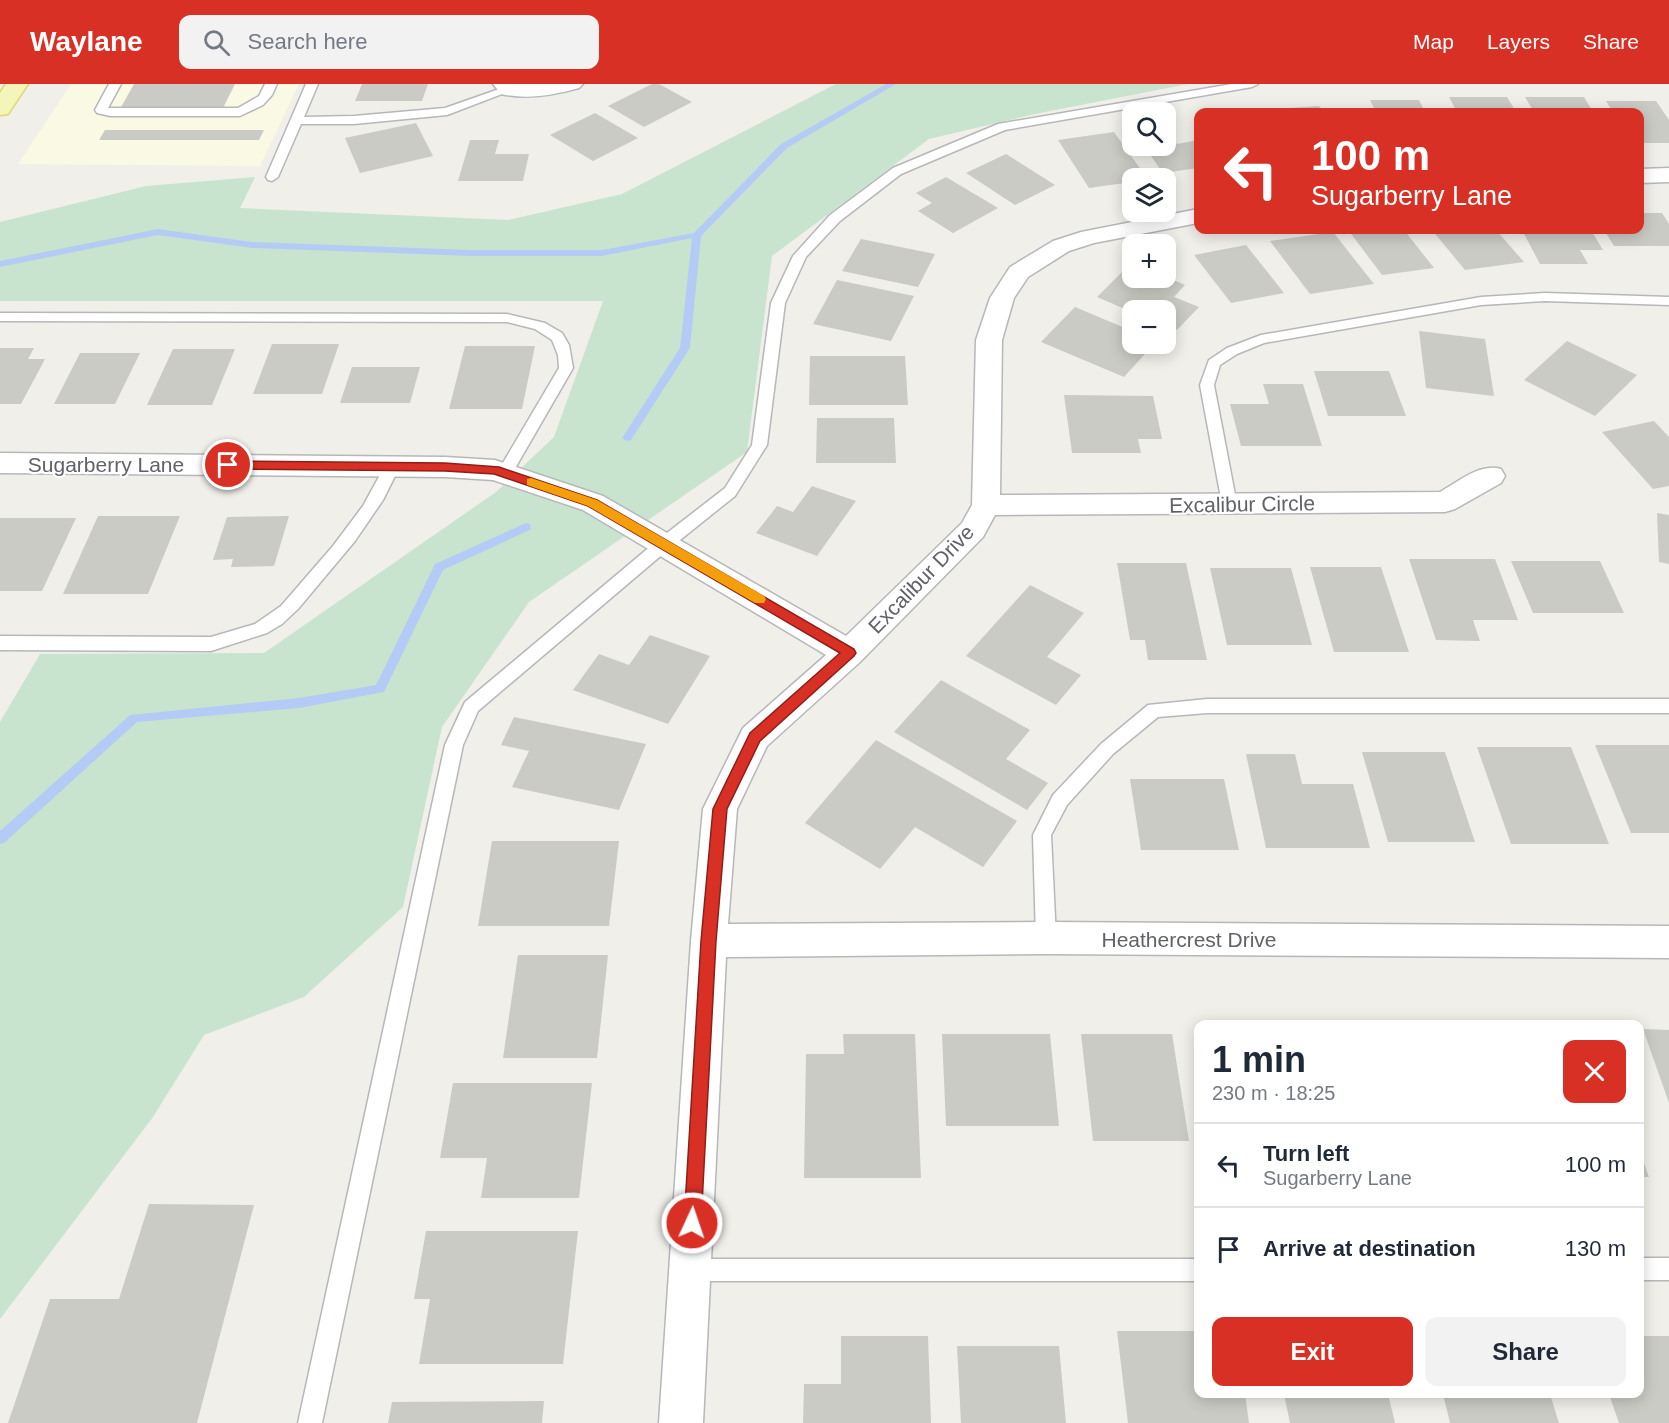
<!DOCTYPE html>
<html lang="en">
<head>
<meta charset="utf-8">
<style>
  :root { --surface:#fff; --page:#f2f2f3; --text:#1f2937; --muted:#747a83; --line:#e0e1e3; --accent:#d93025 }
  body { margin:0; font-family:Arial,sans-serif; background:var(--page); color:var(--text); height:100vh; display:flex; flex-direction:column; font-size:22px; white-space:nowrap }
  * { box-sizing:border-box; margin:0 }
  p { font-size:20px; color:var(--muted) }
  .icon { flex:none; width:33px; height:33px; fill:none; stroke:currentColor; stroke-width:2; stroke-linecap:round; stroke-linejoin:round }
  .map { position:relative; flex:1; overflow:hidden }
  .panel { position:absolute; left:1194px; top:936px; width:450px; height:378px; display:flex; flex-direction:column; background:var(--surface); border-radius:12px; box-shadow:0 3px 15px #0003 }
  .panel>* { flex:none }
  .hud { position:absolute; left:1194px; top:24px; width:450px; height:126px; border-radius:12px; box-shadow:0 3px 15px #0003; background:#d93025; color:#fff; overflow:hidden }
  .fabs { position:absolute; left:1122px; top:18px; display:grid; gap:12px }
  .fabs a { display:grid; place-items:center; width:54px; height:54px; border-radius:12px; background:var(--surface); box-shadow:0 3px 15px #0003; font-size:30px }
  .pin { position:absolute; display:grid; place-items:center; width:51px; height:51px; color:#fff; margin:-26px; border:3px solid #fff; border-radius:50%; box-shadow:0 2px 6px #0007 }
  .me { position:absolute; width:66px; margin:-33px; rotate:3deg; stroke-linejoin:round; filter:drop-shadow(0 0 4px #0008) }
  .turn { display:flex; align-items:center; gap:21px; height:126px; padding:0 18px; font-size:27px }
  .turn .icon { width:78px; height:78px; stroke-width:2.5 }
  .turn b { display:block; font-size:42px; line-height:51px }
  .round { display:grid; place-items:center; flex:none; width:63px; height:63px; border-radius:12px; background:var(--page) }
  .headline { display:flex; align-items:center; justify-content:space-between; height:102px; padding:0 18px }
  h1 { font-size:36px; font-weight:800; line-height:45px }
  .cta { display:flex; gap:12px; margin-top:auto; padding:12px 18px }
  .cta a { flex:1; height:69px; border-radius:12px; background:var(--accent); color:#fff; font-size:24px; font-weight:800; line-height:69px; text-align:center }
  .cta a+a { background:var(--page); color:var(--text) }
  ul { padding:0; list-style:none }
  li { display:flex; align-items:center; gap:18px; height:84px; padding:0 18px; border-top:2px solid var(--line) }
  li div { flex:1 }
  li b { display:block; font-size:22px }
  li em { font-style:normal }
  header { display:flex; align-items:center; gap:36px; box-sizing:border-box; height:84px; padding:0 30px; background:var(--accent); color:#fff }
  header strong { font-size:28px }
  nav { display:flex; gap:33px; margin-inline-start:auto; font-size:21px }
  .search { width:420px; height:54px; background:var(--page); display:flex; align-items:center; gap:15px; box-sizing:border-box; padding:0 21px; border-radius:12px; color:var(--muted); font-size:22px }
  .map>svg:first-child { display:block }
  .commercial { fill:#faf9e3 }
  .green { fill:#c9e4ce }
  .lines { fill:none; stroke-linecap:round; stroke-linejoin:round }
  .stream { fill:#b4ccf5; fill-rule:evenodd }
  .building { fill:#cbcbc5 }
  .lane-casing { stroke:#b5b7bb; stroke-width:3 }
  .street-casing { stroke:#b5b7bb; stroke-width:3 }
  .primary-casing { stroke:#e0d671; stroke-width:3 }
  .lane { fill:#fff; fill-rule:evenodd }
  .street { fill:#fff; fill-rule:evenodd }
  .primary { fill:#f4f5b8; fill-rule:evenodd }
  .route { fill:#d93025; stroke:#8d1f18; stroke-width:1.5 }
  .slow { fill:#f59e0b }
  .labels { text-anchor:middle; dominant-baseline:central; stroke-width:4.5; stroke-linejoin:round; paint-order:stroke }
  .street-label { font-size:21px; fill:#606267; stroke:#fff }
</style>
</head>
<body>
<header>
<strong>Waylane</strong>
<div class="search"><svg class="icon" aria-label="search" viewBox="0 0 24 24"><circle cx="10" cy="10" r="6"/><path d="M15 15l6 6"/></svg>Search here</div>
<nav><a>Map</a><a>Layers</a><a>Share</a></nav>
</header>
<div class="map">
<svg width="1669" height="1339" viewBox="0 0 1669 1339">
  <rect width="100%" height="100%" fill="#f0efe9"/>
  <polygon class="commercial" points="71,0 299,0 260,82 18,80"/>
  <polygon class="green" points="836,0 1188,0 1035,30 929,55 772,172 747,368 529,518 442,643 403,823 304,913 204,951 153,1033 0,1235 0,638 40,570 264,569 496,408 554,353 603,217 0,217 0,138 146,102 255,93 240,124 508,136 622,110"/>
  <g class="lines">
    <g class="stream">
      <polygon points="886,0 896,0 787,64 701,152 690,264 631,356 627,357 622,354 680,264 692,154 602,172 471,172 252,164 158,151 0,183 0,177 158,145 252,158 471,166 602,166 694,149 781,60"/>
      <polygon points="526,439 530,440 531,443 530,446 443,486 384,608 299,624 137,638 4,759 0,760 0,747 130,631 299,614 376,601 435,480"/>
    </g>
  </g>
  <g class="building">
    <polygon points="134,0 235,0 223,24 120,25"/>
    <polygon points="362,0 428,0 422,17 355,17"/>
    <polygon points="652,0 659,0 692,18 644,43 608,22"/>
    <polygon points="1449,13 1507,13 1516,28 1457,28"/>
    <polygon points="1525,13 1584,13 1593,28 1534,28"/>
    <polygon points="1370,16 1419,16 1425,28 1376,28"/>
    <polygon points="1606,17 1656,17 1669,36 1669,59 1640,59 1640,28 1613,28"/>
    <polygon points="1319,22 1324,28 1292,28 1290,24"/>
    <polygon points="595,29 638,54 593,77 550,51"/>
    <polygon points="416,39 433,72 360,89 345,54"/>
    <polygon points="1166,44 1177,60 1198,56 1198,84 1163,89 1144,62 1166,62"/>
    <polygon points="105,46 264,46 259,56 99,56"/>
    <polygon points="1114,48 1147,94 1132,94 1132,98 1089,104 1058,56"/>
    <polygon points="470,56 499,56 495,70 529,70 523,97 458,97"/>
    <polygon points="1006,70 1055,101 1015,121 966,89"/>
    <polygon points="946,93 998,124 953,149 918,127 932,119 916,109"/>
    <polygon points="1640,129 1662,129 1669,140 1669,162 1614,162 1604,146 1640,146"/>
    <polygon points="1358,146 1404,146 1434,184 1382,191 1349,147"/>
    <polygon points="1432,146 1496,146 1524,178 1465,186"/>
    <polygon points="1522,146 1591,146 1603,166 1580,166 1588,180 1540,180"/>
    <polygon points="1333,148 1374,200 1310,210 1270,157"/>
    <polygon points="861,155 935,170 918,203 842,187"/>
    <polygon points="1246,161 1284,209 1231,219 1194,171"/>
    <polygon points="1131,179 1132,194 1167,193 1185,201 1174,213 1199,223 1177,246 1166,241 1166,226 1132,228 1097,213"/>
    <polygon points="837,196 914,212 891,257 813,240"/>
    <polygon points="1075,223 1132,247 1132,260 1154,260 1124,293 1041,258"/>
    <polygon points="1419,247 1485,255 1494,312 1426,304"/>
    <polygon points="1567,257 1637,291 1595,332 1524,296"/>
    <polygon points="272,260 339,260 322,310 253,310"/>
    <polygon points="465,262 535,262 522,325 449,325"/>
    <polygon points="0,264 34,264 28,275 45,275 21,320 0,320"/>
    <polygon points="173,265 235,265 212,321 147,321"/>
    <polygon points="80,269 140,269 115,320 54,320"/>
    <polygon points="810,272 905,272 908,321 809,321"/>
    <polygon points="352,283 420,283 410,319 340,319"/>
    <polygon points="1314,287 1389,287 1406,332 1328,332"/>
    <polygon points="1263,300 1303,300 1322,362 1241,362 1230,320 1269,320"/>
    <polygon points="1064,311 1153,312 1162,355 1138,355 1141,369 1072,369"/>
    <polygon points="817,334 894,334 896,379 816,379"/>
    <polygon points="1654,337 1669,353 1669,402 1653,405 1602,348"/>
    <polygon points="812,402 856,417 817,472 756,449 777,422 793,428"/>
    <polygon points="1657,429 1669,431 1669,480 1659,478"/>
    <polygon points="98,432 180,432 148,510 63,510"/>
    <polygon points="289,432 274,482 231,483 233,475 213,476 227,433"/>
    <polygon points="0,434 76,434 42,507 0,507"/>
    <polygon points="1409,475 1495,475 1518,536 1473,536 1480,557 1436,556"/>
    <polygon points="1511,477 1600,477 1624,529 1533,529"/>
    <polygon points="1117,479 1186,479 1207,576 1148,576 1145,556 1130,556"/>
    <polygon points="1310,483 1381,483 1409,568 1334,568"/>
    <polygon points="1210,484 1291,484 1312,561 1227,561"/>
    <polygon points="1030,501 1084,529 1047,573 1081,591 1056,621 966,572"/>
    <polygon points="650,551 710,572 668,640 573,606 599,570 629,581"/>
    <polygon points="941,596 1030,646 1006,675 1048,699 1027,726 894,648"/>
    <polygon points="514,633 646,660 619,726 512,703 529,667 501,661"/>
    <polygon points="876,656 1017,737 983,783 915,743 880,785 805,739"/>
    <polygon points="1595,661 1669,661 1669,749 1631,749"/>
    <polygon points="1477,663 1571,663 1609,760 1511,760"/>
    <polygon points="1362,668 1445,668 1475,758 1388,758"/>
    <polygon points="1246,670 1295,670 1302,700 1353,700 1370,764 1266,764"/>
    <polygon points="1130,695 1224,695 1239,766 1141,766"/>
    <polygon points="492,757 619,757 609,842 478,842"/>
    <polygon points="518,871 608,871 597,974 503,974"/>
    <polygon points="1643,945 1669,946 1669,1019"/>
    <polygon points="843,950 915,950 921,1094 804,1094 806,970 844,970"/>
    <polygon points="942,950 1050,950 1059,1042 946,1042"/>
    <polygon points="1081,950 1172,950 1189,1057 1093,1057"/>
    <polygon points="453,999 592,999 579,1114 481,1114 487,1074 440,1074"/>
    <polygon points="1640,1068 1649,1093 1640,1093"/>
    <polygon points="149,1120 254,1121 197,1339 8,1339 50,1215 119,1215"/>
    <polygon points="426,1147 578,1147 563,1280 419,1280 430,1215 414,1215"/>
    <polygon points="1117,1247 1198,1247 1198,1310 1245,1310 1249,1339 1128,1339"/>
    <polygon points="841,1252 928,1252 931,1339 803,1339 804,1300 841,1300"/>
    <polygon points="1640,1252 1669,1252 1669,1339 1619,1339 1609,1310 1640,1310"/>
    <polygon points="957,1262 1059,1262 1066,1339 961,1339"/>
    <polygon points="1284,1310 1388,1310 1395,1339 1290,1339"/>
    <polygon points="1443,1310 1550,1310 1559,1339 1450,1339"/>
    <polygon points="544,1317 542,1339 388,1339 392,1318"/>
  </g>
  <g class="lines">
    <defs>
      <g id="lane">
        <polygon points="109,0 121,0 108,24 238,24 259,12 265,0 277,0 272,11 263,21 240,32 110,32 97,29 95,26"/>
        <polygon points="306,0 318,0 304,33 354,32 445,24 505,3 513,3 515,5 447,31 354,40 301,40 278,93 272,97 268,96 266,93"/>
        <polygon points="1232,0 1258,0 1252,3 1005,46 901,90 840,137 806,173 785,219 767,361 735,412 670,464 478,627 463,661 322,1339 298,1339 445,661 465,618 658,456 725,404 752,361 771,219 793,172 830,131 893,84 998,40"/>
        <polygon points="1545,209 1669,213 1669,221 1545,217 1481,221 1264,259 1237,270 1220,281 1214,301 1237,421 1235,425 1223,425 1200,301 1209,276 1227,264 1261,251 1481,213"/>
        <polygon points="0,229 507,230 545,239 562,249 569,261 573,284 510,393 500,393 497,389 559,284 558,271 552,256 535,245 507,238 0,237"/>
        <polygon points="392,377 400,382 383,416 355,457 298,525 282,540 267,549 211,567 0,566 0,552 211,553 255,540 281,522 333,462 363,422 387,378"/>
        <polygon points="1207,615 1669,615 1669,629 1207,629 1158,633 1113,670 1067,721 1051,751 1056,854 1053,860 1046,863 1039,860 1036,854 1033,751 1053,711 1101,660 1148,621"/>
        <rect x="1640" y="1174" width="29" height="22"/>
        <polygon points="689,1175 1198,1175 1198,1197 689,1197 681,1194 678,1186 681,1178"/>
      </g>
      <g id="street">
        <path d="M493,0H583L579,4C554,11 527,16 501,10Z"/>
        <polygon points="1669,84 1669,98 1640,99 1640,85"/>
        <path d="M1198,125V139L1094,159L1069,167L1028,193L1014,214L1002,256L1000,411L1440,408C1458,398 1480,379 1501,385L1505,392L1501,399L1455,425L1445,428L995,431L983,453L860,578L767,662L737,725L728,840L1046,838L1669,842V874L1046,870L726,873L703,1339H659L691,857L703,725L743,644L826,571L583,426L493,396L445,393L0,389V369L445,373L495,376L603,412L846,552L962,439L972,421L976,256L990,214L1010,183L1053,157L1081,148Z"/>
      </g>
      <polygon id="primary" points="6,0 28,0 8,30 0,31 0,9"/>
    </defs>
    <use href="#lane" class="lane-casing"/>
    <use href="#street" class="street-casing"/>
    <use href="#primary" class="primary-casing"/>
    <use href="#lane" class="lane"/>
    <use href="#street" class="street"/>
    <use href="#primary" class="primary"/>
  </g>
  <polygon class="route" points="228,377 445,379 499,383 597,416 854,565 856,569 854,572 760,657 727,725 716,857 701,1139 698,1145 692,1147 686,1145 684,1139 701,857 713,725 750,649 840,569 588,422 494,390 445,387 228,385 222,381"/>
  <polygon class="slow" points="531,394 597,416 764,512 766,515 764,519 755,519 588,422 527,401 527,395"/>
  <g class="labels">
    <g class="street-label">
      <text x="106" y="380">Sugarberry Lane</text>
      <text transform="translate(1242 420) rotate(-1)">Excalibur Circle</text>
      <text transform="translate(921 495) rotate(-46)">Excalibur Drive</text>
      <text x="1189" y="855">Heathercrest Drive</text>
    </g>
  </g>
</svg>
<div class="fabs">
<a><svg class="icon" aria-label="search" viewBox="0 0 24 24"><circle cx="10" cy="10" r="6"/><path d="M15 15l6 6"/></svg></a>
<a><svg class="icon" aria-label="layers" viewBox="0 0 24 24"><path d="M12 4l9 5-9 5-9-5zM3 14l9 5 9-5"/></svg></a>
<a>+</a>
<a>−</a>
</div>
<div class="pin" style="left:228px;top:381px;background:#d93025"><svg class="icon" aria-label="arrive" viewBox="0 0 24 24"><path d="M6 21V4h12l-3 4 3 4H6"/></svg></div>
<svg class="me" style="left:692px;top:1139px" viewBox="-20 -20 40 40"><circle r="17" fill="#d93025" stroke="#fff" stroke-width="3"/><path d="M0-11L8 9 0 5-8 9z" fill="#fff"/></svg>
<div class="hud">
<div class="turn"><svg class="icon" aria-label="left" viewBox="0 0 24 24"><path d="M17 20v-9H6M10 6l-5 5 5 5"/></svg><div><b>100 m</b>Sugarberry Lane</div></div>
</div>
<section class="panel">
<div class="headline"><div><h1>1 min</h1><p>230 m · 18:25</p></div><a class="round" style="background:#d93025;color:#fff"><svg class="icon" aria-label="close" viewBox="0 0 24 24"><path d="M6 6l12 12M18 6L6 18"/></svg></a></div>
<ul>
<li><svg class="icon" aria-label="left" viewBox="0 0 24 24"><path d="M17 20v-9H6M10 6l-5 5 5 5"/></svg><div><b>Turn left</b><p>Sugarberry Lane</p></div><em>100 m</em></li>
<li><svg class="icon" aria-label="arrive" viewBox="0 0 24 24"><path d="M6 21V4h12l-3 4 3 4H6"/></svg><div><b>Arrive at destination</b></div><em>130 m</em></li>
</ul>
<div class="cta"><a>Exit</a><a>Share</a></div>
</section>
</div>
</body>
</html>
